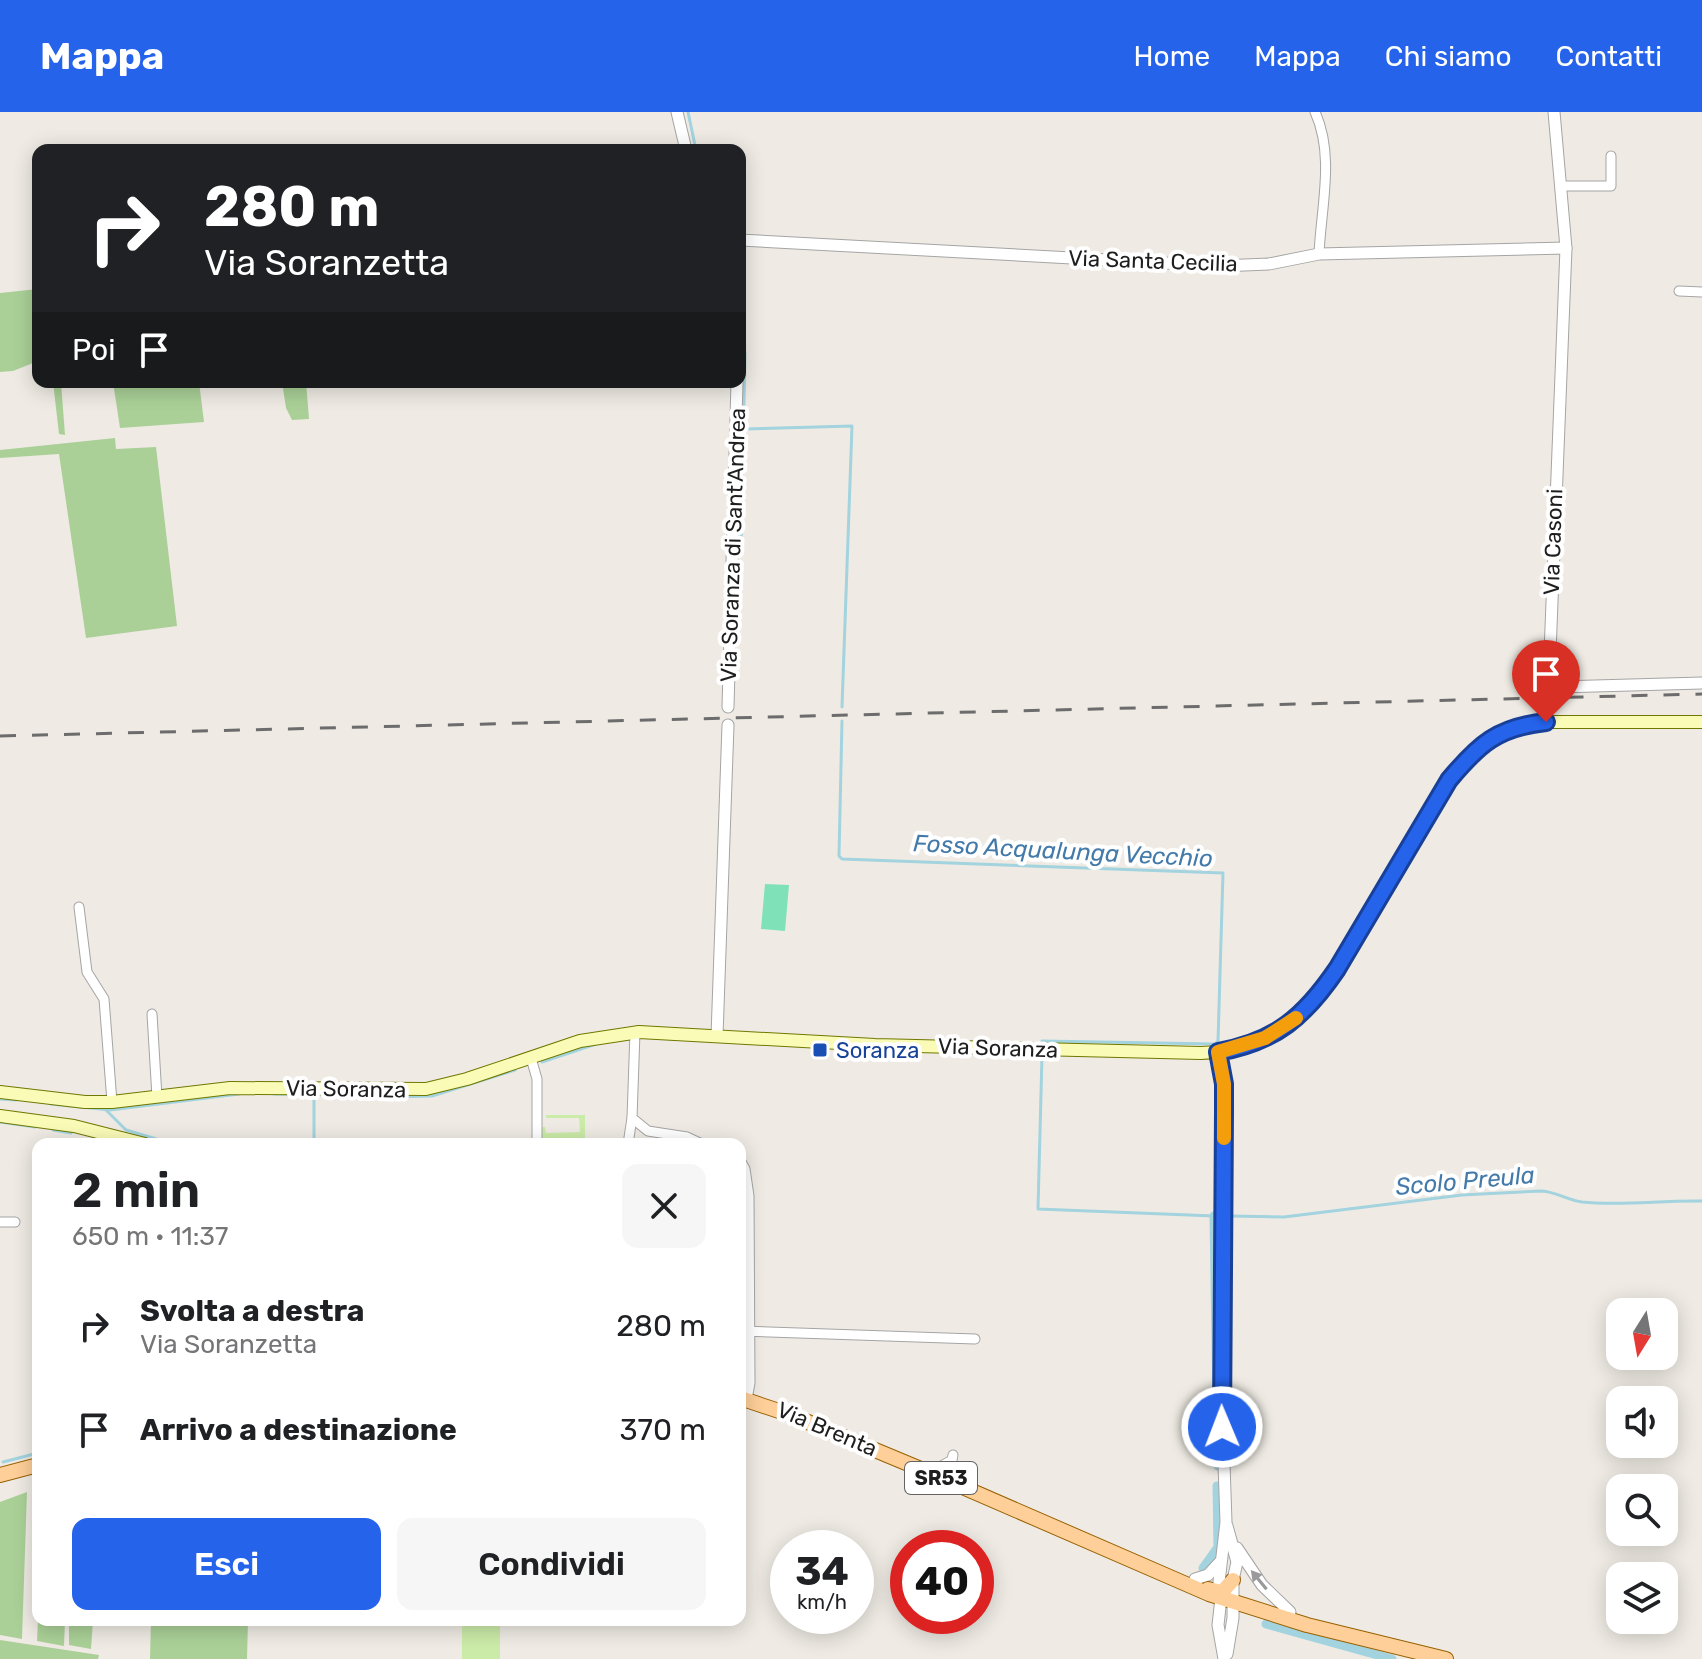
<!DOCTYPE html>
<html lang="it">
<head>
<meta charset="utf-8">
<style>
  :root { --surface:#fff; --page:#f6f6f6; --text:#202124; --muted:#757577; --accent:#2563eb }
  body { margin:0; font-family:Rubik,sans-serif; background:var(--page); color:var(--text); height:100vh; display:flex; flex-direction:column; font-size:30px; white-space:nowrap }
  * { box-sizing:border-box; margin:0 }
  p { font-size:26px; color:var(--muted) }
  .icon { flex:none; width:44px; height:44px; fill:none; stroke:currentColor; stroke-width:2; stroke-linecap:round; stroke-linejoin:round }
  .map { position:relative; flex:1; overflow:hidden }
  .details { position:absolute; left:32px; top:1026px; width:714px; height:488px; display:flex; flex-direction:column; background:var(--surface); border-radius:16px; box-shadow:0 4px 20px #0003 }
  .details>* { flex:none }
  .top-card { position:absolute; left:32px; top:32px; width:714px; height:244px; border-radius:16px; box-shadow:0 4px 20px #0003; background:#202124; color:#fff; overflow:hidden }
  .needle { width:52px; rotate:191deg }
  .controls { position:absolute; left:1606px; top:1186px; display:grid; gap:16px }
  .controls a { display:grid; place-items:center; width:72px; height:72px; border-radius:16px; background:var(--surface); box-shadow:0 4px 20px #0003; font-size:40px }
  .speed { position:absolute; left:770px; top:1418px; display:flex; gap:16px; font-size:40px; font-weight:700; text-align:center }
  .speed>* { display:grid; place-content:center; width:104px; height:104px; border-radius:50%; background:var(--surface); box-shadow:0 4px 20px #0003; line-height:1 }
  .speed small { font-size:20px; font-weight:400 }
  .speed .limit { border:12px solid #d22; background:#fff; color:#111 }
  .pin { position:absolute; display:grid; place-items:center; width:68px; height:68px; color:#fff; margin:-82px -34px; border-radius:50% 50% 50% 0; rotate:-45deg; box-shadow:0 0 8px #0007 }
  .pin .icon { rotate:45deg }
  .me { position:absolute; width:88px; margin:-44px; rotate:359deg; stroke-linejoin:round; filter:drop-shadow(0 0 6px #0008) }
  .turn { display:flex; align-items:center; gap:28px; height:168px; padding:0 40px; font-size:36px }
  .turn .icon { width:104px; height:104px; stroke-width:2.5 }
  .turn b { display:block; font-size:56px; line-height:68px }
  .then { display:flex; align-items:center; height:76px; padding:0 40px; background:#0003; gap:16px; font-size:30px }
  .round { display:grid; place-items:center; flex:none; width:84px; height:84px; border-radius:16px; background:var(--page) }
  .head { display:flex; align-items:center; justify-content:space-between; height:136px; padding:0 40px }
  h1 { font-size:48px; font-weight:600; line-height:60px }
  .primary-button { display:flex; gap:16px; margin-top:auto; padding:16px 40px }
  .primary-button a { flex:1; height:92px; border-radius:16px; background:var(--accent); color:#fff; font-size:32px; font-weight:600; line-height:92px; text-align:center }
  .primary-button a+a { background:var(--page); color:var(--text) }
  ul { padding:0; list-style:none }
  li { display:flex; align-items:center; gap:24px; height:104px; padding:0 40px }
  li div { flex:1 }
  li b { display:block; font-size:30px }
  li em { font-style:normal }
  header { display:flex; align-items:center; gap:48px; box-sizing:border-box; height:112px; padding:0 40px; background:var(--accent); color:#fff }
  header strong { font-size:38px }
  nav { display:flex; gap:44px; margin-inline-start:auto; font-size:28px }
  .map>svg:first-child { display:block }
  .grass { fill:#cbeba8 }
  .forest { fill:#aad097 }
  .pitch { fill:#7fe1b8 }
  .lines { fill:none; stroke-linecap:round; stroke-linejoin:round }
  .stream { stroke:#a2d3de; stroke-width:3 }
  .canal { stroke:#a2d3de; stroke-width:9 }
  .minor-casing { stroke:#a5a5a5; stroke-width:11 }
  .tertiary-casing { stroke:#a5a5a5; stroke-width:13 }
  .secondary-casing { stroke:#6f7801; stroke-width:14 }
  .primary-casing { stroke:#986100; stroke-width:16 }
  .minor { stroke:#fff; stroke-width:9 }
  .tertiary { stroke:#fff; stroke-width:11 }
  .secondary { stroke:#fafbb6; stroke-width:12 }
  .primary { stroke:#fecf99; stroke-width:14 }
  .rail { stroke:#6c6c6c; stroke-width:3; stroke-dasharray:16 16; stroke-linecap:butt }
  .oneway { fill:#9a9a9a }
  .route-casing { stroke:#184099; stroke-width:20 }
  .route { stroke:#2563eb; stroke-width:14 }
  .slow { stroke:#f59e0b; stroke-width:14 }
  .transit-dot { fill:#1a4fb4; stroke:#fff; stroke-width:3 }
  .labels { text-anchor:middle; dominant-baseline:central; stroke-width:8; stroke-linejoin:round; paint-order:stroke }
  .shield { fill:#fff; stroke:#626262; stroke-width:2 }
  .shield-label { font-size:20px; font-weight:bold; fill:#1e1e1e }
  .street-label { font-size:22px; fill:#1e1e1e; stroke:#fff }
  .transit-label { font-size:22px; fill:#164399; stroke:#fff; text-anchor:start }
  .water-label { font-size:24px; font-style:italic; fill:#447aa9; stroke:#fff }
</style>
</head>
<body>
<header>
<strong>Mappa</strong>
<nav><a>Home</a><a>Mappa</a><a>Chi siamo</a><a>Contatti</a></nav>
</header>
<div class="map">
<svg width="1702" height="1547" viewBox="0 0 1702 1547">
  <rect width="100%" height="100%" fill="#efebe4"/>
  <g class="grass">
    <polygon points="546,1003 585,1003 585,1032 542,1032 542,1015 545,1015 546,1021 580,1020 579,1006 546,1006"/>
    <rect x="462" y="1508" width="38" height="39"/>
  </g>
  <g class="forest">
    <polygon points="38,177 38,249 13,259 0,260 0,181"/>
    <polygon points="53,270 61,270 65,323 59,322"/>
    <polygon points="113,270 199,270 204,310 120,316"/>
    <polygon points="282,270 306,270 309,307 292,308 286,296"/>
    <polygon points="115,326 116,337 156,335 177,514 86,526 59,342 0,346 0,338"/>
    <polygon points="27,1380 22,1527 0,1523 0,1390"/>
    <polygon points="38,1508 65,1508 64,1534 37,1529"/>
    <polygon points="69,1508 93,1508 91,1537 69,1533"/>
    <polygon points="151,1508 248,1508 247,1547 150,1547"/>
    <polygon points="0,1528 99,1543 98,1547 0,1547"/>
  </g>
  <polygon class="pitch" points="765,772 789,773 785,819 761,817"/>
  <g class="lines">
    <g class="stream">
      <polyline points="688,0 696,38"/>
      <polyline points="740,197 745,243 741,433"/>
      <polyline points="745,317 852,314 842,595"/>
      <polyline points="842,609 839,744 842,747 1223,761 1218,929 1215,932 1042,929"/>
      <polyline points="1042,943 1038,1097 1214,1104"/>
      <polyline points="542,950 596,932"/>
      <polyline points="274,982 380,984"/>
      <polyline points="391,985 432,984 515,958"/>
      <polyline points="0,987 16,988"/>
      <polyline points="51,992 110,998 239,982"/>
      <polyline points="105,997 126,1018 173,1032"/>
      <polyline points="0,1010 35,1015"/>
      <polyline points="53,1018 71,1021"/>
      <polyline points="102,1028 116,1032"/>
      <polyline points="314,1032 314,984"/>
      <path d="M1230,1104L1284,1105L1462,1083L1540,1079C1555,1079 1567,1088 1582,1090C1622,1094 1662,1088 1702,1089"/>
      <polyline points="3,1350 38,1341"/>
    </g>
    <g class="canal">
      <polyline points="1214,1104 1218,1354"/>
      <polyline points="1203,1456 1218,1435 1217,1374"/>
      <polyline points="1266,1512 1392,1547"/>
    </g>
    <defs>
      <g id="minor">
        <path d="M1315,0C1335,44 1321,95 1319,142"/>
        <polyline points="1560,74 1611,74 1611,44"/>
        <polyline points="1679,179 1702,180"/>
        <polyline points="79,795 87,860 104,887 112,990"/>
        <polyline points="152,902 157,985"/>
        <polyline points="635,920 632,1006 648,1019 687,1025 702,1032"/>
        <polyline points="531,946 537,967 537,1032"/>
        <polyline points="628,1032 632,1006"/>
        <polyline points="740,1048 745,1057 749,1084 750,1271 748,1282"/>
        <polyline points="0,1110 15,1110"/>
        <polyline points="740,1219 975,1227"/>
        <polyline points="935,1363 938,1356 952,1348 953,1343"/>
      </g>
      <g id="tertiary">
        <polyline points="677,0 686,38"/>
        <polyline points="1554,0 1566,136 1549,566 1553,573 1559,575 1702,571"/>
        <polyline points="740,128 1220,154 1269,152 1319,142 1566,136"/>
        <polyline points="728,595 737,270"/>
        <polyline points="717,924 728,613"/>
        <polyline points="1218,940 1224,972 1222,1294 1226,1410 1219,1470 1221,1486 1218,1513 1224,1547"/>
        <polyline points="1237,1436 1262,1473 1290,1500"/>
        <polyline points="1195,1467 1208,1463 1220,1450"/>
        <polyline points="1227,1542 1233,1506 1233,1468 1237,1450 1227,1414"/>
      </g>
      <g id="secondary">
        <path d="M0,980L85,990H112L230,976L426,977L467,967L580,929L639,920L875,933L1201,941C1251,939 1289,918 1321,880L1449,668L1470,642L1487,628L1506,618L1525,612L1546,610H1702"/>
        <polyline points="0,1004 74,1014 145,1032"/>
      </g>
      <g id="primary">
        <polyline points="740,1286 791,1303 935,1363 1209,1482 1307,1513 1446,1547"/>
        <polyline points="0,1363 38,1353"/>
        <polyline points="1208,1477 1222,1480 1233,1468"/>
      </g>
    </defs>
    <use href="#minor" class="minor-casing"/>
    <use href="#tertiary" class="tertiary-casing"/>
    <use href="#secondary" class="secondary-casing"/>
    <use href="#primary" class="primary-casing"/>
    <use href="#minor" class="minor"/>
    <use href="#tertiary" class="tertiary"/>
    <use href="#secondary" class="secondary"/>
    <use href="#primary" class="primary"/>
    <polyline class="rail" points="0,624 1702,582"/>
  </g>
  <defs><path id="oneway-solid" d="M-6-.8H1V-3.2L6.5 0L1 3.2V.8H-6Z" transform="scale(2)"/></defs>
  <use class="oneway" href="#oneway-solid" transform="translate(1259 1468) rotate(-129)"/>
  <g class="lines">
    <defs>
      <path id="route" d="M1222,1315L1224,1000V972L1218,940C1276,930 1305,904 1337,857L1449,668C1479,632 1498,615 1546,610"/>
    </defs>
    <use href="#route" class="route-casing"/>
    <use href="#route" class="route"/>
    <polyline class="slow" points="1224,1026 1224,972 1218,940 1265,926 1296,906"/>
  </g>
  <rect class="transit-dot" x="812" y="930" width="16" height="16" rx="4"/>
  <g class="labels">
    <rect class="shield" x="905" y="1350" width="72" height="32" rx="6"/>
    <g class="shield-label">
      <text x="941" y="1366">SR53</text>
    </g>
    <g class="street-label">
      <text transform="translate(1153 149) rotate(2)">Via Santa Cecilia</text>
      <text transform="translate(1553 430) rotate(-88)">Via Casoni</text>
      <text transform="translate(733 433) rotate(-88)">Via Soranza di Sant'Andrea</text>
      <text transform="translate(998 936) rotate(2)">Via Soranza</text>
      <text transform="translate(346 977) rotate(1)">Via Soranza</text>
      <text transform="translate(827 1317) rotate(23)">Via Brenta</text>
    </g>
    <g class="transit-label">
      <text x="836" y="938">Soranza</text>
    </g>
    <g class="water-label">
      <text transform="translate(1063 739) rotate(3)">Fosso Acqualunga Vecchio</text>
      <text transform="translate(1465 1069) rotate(-5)">Scolo Preula</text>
    </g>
  </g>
</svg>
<div class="controls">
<a><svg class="needle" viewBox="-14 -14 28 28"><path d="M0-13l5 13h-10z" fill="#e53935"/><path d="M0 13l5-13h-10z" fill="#757577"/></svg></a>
<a><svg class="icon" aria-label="sound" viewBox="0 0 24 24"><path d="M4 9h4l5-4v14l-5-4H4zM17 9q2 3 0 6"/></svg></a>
<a><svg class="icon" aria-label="search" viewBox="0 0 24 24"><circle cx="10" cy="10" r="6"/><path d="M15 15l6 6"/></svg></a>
<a><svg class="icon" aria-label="layers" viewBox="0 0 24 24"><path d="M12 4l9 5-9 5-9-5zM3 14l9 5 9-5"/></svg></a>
</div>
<div class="speed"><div>34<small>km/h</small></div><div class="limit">40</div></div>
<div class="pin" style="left:1546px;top:610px;background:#d93025"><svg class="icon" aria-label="arrive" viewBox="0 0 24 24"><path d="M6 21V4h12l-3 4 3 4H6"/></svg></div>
<svg class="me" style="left:1222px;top:1315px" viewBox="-20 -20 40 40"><circle r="17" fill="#2563eb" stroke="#fff" stroke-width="3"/><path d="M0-11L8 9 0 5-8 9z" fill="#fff"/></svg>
<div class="top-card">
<div class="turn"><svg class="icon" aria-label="right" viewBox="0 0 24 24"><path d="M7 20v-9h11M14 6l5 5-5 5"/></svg><div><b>280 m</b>Via Soranzetta</div></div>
<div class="then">Poi<svg class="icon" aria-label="arrive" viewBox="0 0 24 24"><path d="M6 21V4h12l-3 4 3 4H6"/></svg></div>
</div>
<section class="details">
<div class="head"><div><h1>2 min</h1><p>650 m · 11:37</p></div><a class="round"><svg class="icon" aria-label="close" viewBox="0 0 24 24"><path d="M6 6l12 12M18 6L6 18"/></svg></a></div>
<ul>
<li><svg class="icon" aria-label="right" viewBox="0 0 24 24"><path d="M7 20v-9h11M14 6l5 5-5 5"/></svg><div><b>Svolta a destra</b><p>Via Soranzetta</p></div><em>280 m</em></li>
<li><svg class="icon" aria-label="arrive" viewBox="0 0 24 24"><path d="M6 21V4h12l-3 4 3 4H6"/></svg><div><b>Arrivo a destinazione</b></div><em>370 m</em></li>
</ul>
<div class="primary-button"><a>Esci</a><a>Condividi</a></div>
</section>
</div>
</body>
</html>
